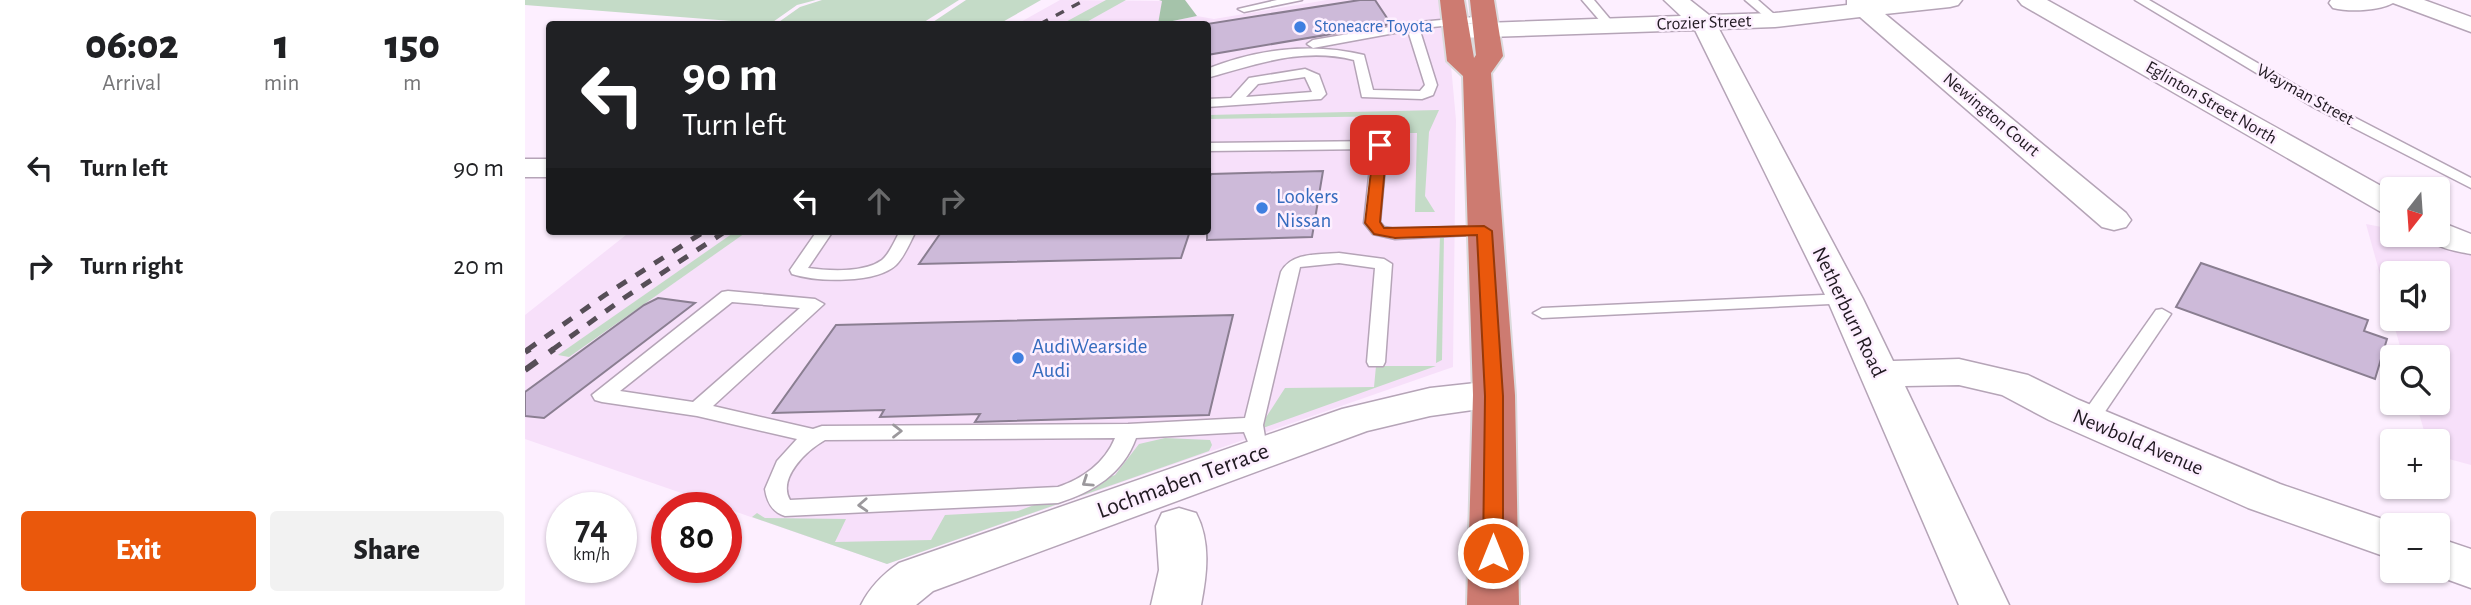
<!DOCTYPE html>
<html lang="en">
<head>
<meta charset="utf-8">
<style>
  :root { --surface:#fff; --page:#f2f2f2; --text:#202124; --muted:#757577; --accent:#ea580c }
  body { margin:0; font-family:"Alegreya Sans",sans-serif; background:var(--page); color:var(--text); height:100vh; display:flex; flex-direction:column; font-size:26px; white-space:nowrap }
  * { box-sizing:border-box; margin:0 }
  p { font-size:23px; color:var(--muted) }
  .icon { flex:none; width:38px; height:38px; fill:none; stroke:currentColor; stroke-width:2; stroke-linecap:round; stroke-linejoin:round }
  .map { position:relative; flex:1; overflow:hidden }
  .details { display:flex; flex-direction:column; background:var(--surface); width:525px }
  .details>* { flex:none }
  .guide { position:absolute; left:21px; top:21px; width:665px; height:214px; border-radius:7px; box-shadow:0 2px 5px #0004; background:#202124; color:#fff; overflow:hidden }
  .needle { width:46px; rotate:197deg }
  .buttons { position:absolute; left:1855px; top:177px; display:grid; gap:14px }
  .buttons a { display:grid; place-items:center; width:70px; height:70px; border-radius:7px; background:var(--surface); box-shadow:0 2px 5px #0004; font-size:35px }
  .speed { position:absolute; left:21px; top:492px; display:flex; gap:14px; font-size:35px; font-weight:700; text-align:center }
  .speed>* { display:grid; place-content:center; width:91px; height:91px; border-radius:50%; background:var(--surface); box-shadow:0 2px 5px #0004; line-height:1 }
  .speed small { font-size:18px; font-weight:400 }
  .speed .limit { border:10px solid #d22; background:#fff; color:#111 }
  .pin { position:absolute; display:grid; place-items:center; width:60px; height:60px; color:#fff; margin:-30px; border-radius:14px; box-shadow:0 4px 10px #0006 }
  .me { position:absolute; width:77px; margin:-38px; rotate:0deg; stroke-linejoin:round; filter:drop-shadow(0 0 5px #0008) }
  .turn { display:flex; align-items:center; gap:24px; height:147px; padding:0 21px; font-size:32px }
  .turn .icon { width:91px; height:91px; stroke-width:2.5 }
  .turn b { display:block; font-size:49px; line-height:60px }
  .lanes { display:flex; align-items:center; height:66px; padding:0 21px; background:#0003; justify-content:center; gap:35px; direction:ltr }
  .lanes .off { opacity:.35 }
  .eta { display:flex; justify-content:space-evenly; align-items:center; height:119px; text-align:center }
  .eta b { font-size:42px; font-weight:800; line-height:49px }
  .cta { display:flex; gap:14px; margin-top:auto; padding:14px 21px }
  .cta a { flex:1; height:80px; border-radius:7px; background:var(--accent); color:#fff; font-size:28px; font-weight:800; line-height:80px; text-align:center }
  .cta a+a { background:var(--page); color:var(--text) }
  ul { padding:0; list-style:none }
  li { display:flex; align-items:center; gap:21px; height:98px; padding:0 21px }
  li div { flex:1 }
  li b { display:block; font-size:26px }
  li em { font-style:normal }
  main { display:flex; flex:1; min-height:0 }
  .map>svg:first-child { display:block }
  .built { fill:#f7e0fa; fill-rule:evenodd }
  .green { fill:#c4dbc7 }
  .forest { fill:#a5c3aa }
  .building { fill:#cdbad9; stroke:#8a7e91; stroke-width:2 }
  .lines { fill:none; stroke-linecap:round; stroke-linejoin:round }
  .lane-casing { stroke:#b5a4b7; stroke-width:3 }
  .street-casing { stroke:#b5a4b7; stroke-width:3 }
  .highway-casing { stroke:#dbdadc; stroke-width:4 }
  .lane { fill:#fff; fill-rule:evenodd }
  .street { fill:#fff; fill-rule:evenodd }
  .highway { fill:#cd7b71; fill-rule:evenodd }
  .rail-far2 { stroke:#564e57; stroke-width:3.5; stroke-dasharray:9 9; stroke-linecap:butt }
  .rail-far1 { stroke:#564e57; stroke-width:5; stroke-dasharray:11 11; stroke-linecap:butt }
  .rail { stroke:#564e57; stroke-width:6; stroke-dasharray:15 15; stroke-linecap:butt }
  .oneway { stroke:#9b989c }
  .route { fill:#ea580c; stroke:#983908; stroke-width:2 }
  .shop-dot { fill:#3f7fe0; stroke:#fdefff; stroke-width:2.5 }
  .labels { text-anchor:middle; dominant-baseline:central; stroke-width:5; stroke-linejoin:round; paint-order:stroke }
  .far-street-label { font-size:18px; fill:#211a22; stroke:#fdefff }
  .far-shop-label { font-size:18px; fill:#366cbe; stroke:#fdefff; text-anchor:start }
  .shop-label { font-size:21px; fill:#366cbe; stroke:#fdefff; text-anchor:start }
  .street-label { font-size:21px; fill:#211a22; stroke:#fdefff }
  .near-street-label { font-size:24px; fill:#211a22; stroke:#fdefff }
</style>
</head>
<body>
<main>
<section class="details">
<div class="eta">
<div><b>06:02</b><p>Arrival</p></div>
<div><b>1</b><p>min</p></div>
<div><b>150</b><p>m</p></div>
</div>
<ul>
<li><svg class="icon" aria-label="left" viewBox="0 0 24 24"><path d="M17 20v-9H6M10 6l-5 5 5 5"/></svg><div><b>Turn left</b></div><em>90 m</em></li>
<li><svg class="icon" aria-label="right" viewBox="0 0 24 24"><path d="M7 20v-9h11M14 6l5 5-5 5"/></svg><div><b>Turn right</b></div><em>20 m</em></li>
</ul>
<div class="cta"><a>Exit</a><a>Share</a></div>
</section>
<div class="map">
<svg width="1946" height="605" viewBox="0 0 1946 605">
  <rect width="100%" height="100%" fill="#fdefff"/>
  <g class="built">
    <polygon points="535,0 638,1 633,24 672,16 689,19 802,0 920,0 931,120 928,367 362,564 0,439 0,315 106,231 682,231 682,24 492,24"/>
    <path d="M1841,224L1867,229V234L1892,235L1946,246V465L1913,456V441H1902L1891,403L1913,402V357H1878ZM1867,273H1913V318H1867Z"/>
  </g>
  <g class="green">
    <polygon points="0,0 291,0 272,5 245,24 0,5"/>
    <polygon points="297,0 434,0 396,24 251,24 275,7"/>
    <polygon points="441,0 516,0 474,24 405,24"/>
    <polygon points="581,0 601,0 558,24 537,24"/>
    <polygon points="914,110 904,132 900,196 910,212 890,212 892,133 872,133 874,116 682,119 683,115"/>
    <polygon points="211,231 223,231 44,357 33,355"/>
    <polygon points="915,235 919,235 917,360 911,363"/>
    <polygon points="851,366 911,366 738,428 736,425 760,388 849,387"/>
    <polygon points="640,438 685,440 687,445 684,451 362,564 227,517 232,513 240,518 321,519 310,542 406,540 420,515 493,511 590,475 614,444"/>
  </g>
  <polygon class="forest" points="634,0 660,0 672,16 633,24 637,1"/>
  <g class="building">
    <polygon points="835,0 850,0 866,24 682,55 682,24"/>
    <polygon points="798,171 787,237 682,240 682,184 686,174"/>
    <polygon points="417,231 665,231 656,258 394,264"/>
    <polygon points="1676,263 1843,320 1839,331 1862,339 1850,379 1651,307"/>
    <polygon points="133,298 170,303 19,418 0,416 0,392 119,305"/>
    <polygon points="708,315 684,415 450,422 455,414 355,417 359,410 248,413 311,325"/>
  </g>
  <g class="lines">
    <defs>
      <g id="lane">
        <polygon points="752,0 777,0 719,12 713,9"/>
        <polygon points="1057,0 1069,0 1090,25 1090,29 1082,29"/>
        <polygon points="1220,0 1233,0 1256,20 1246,22"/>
        <polygon points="1610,0 1624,0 1798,101 1946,178 1946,188 1788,107"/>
        <path d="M961,16L965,17V21L898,28L896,34L912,85L908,95L897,99L837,97L829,60C778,47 731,64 682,78V69C732,49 787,42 839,55L848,90L895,91L900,85L884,34L886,30L788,48L782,44L788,40L894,22Z"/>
        <path d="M780,69L794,75L801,94L796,99L682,107V99L706,98L724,78ZM780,77L787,92L721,97L733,84Z"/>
        <polygon points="855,141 862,145 855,222 859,227 870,229 959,226 965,228 967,231 965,234 870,239 848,234 839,223 847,149 682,151 682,143"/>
        <path d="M292,231H308L283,268C304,271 339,273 357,260C365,253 370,240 375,231H391C385,242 380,256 371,265C351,284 291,282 267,274L265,270Z"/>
        <path d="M814,253L859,259L867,264L860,362L858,366H844L842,362L850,268L814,263L775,267L738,425L740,437L737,442H723L719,432L611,438C598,474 568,492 533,503L260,516C247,512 242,502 240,489L252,461L272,439L172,416L77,402L70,400L67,395L197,292L203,291L290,299L299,304L188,406L288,429L297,426L603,424L720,418L756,272C767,252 792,255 814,253ZM207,302L275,308L168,402L95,391ZM590,438C580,463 557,479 533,487L265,500C252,478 282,450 300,440Z"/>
        <polygon points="1320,294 1329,299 1326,303 1017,318 1008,313 1017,308"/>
        <polygon points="1637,309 1646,314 1571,425 1557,425 1554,420 1557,415 1631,310"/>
      </g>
      <g id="street">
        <polygon points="1139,0 1165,0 1184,15 1250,13 1322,5 1322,0 1437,0 1433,5 1425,7 1360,14 1601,213 1606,220 1601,227 1589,230 1577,227 1335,17 1250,27 1194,29 1338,299 1368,361 1434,359 1503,375 1554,400 1755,484 1875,525 1867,525 1867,559 1723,508 1524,420 1477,395 1434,385 1380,386 1484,605 1434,605 1302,299 1170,30 932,38 923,36 920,31 923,26 932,24 1156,16"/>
        <polygon points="1493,0 1522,0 1867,192 1867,215 1856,212 1497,5"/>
        <path d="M1806,0H1899L1946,17V32L1868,3C1854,11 1824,12 1808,8L1804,3Z"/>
        <rect x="0" y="159" width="24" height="18"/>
        <path d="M1913,221L1946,234V254C1929,251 1910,248 1899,234H1913Z"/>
        <path d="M969,381L983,385L989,395L983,405L905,416L842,431L408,591L391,605H336C345,587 357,575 374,563L817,409L905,388Z"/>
        <path d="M654,508L671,513C686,542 682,574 676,605H626L634,570L631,526L637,513Z"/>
        <polygon points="1913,538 1946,549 1946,588 1896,570 1913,570"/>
      </g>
      <polygon id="highway" points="915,0 939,0 949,58 951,55 945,0 969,0 978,56 966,73 990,395 994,605 942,605 948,395 938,76 922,61"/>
    </defs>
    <use href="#lane" class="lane-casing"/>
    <use href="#street" class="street-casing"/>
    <use href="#highway" class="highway-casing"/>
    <use href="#lane" class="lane"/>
    <use href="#street" class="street"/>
    <use href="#highway" class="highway"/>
    <polyline class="rail-far2" points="515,24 560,0"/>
    <g class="rail-far1">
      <polyline points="2,350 80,295 180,231"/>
      <polyline points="27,350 99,298 201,231"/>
    </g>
    <g class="rail">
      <polyline points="0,352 5,349"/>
      <polyline points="0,370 29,349"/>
    </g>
  </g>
  <defs><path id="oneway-chevron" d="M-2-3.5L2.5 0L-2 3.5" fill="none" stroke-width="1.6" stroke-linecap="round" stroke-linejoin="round" transform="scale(1.75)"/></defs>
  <g class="oneway">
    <use href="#oneway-chevron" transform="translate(372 431)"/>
    <use href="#oneway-chevron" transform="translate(562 482) rotate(146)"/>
    <use href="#oneway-chevron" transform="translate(338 505) rotate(177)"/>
  </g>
  <polygon class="route" points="855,141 862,145 855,222 859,228 959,226 967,231 978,396 978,553 975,558 968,561 961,558 958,553 960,396 952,235 870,238 849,234 840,223 849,145"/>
  <g class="shop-dot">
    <circle cx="775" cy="27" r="7"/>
    <circle cx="737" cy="208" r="7"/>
    <circle cx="493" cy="358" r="7"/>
  </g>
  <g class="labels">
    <g class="far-street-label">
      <text transform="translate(1179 23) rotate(-2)">Crozier Street</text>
      <text transform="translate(1780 95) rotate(29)">Wayman Street</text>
      <text transform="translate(1686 103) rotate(30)">Eglinton Street North</text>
      <text transform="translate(1466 115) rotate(40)">Newington Court</text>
    </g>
    <g class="far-shop-label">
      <text x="789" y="27">Stoneacre Toyota</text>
    </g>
    <g class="shop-label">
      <text x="751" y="196">Lookers<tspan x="751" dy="24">Nissan</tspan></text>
      <text x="507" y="346">AudiWearside<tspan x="507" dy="24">Audi</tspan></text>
    </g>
    <g class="street-label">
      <text transform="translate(1324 312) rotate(64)">Netherburn Road</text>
      <text transform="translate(1613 442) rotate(23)">Newbold Avenue</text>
    </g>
    <g class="near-street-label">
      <text transform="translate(658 481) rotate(-20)">Lochmaben Terrace</text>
    </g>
  </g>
</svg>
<div class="buttons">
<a><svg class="needle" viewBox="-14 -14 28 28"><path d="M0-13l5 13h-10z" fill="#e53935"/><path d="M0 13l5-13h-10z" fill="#757577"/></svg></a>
<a><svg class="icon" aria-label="sound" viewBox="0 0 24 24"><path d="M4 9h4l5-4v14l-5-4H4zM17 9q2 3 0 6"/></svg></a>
<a><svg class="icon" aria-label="search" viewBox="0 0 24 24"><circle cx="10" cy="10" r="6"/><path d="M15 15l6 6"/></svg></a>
<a>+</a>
<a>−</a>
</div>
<div class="speed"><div>74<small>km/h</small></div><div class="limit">80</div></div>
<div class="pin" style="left:855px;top:145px;background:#d93025"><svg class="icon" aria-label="arrive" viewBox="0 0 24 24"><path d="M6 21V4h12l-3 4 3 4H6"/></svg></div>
<svg class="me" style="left:968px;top:553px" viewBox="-20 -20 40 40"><circle r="17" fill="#ea580c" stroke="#fff" stroke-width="3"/><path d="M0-11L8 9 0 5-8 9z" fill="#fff"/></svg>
<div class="guide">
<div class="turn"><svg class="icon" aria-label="left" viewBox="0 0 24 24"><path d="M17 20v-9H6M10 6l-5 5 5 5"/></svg><div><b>90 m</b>Turn left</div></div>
<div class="lanes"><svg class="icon" aria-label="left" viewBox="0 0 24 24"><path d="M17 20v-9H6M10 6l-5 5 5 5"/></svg><svg class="icon off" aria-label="ahead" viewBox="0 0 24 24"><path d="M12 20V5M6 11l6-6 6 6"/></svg><svg class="icon off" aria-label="right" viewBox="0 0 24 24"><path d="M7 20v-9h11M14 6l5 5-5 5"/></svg></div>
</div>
</div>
</main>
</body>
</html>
